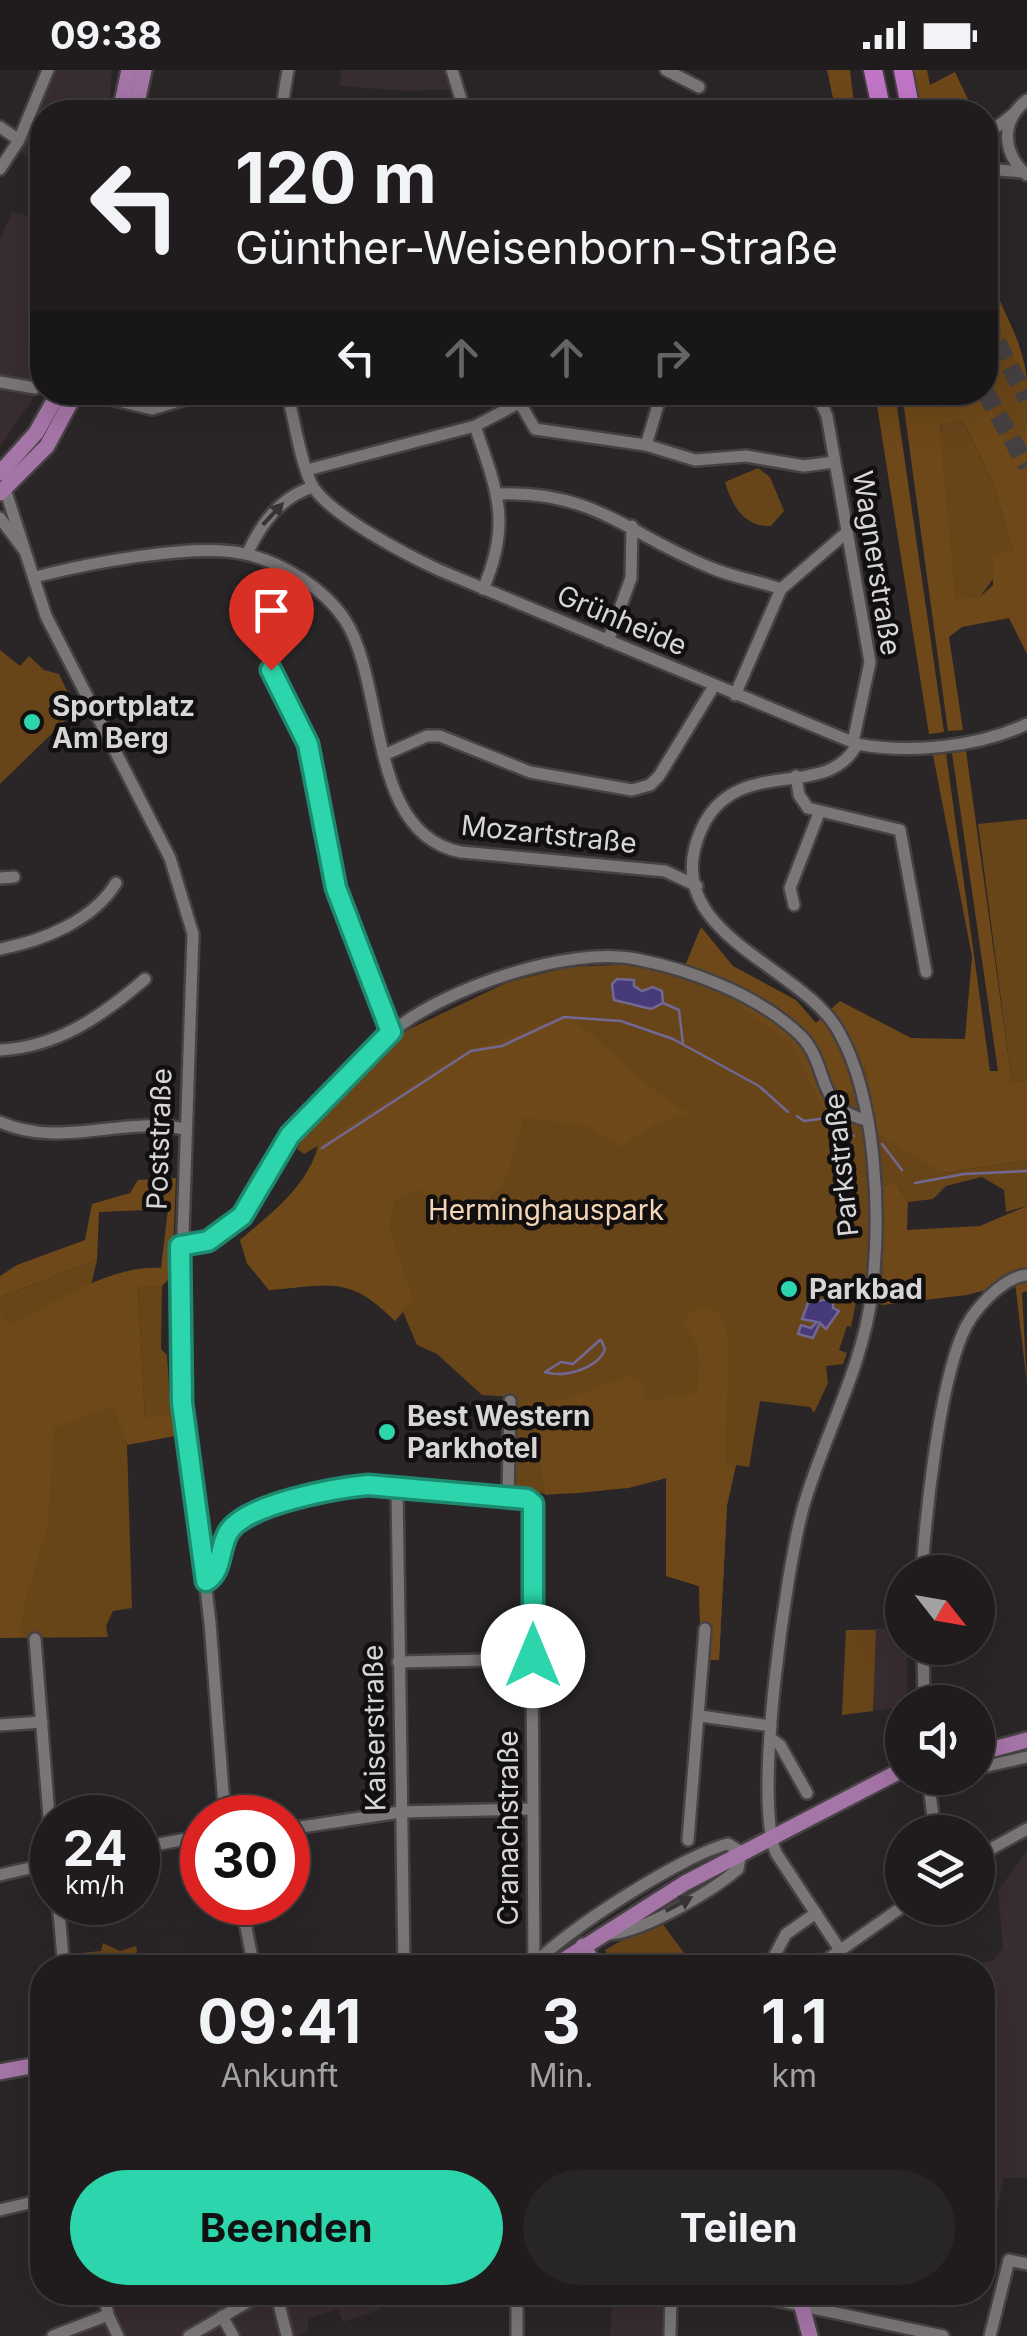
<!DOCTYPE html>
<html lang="de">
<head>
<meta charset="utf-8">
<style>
  :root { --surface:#201c1d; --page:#282526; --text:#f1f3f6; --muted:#a2a1a4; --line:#3d3a3b; --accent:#2cd5ab }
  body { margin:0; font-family:Inter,sans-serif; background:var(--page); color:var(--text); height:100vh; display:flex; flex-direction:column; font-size:38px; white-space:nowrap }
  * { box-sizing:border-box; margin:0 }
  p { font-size:32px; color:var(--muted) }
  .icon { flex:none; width:55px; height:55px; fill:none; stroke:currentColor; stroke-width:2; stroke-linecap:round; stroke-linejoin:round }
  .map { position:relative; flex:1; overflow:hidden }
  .drawer { position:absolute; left:30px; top:1885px; width:965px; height:350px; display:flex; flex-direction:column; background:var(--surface); border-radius:40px; box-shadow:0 10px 40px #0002,0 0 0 2px var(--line) }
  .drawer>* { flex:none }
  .hud { position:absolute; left:30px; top:30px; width:968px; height:305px; border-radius:40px; box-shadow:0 10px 40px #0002,0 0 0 2px var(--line); background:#201c1d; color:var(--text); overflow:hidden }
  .needle { width:65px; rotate:121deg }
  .buttons { position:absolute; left:885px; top:1485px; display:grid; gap:20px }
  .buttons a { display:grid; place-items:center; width:110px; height:110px; border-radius:50%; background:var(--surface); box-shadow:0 10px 40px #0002,0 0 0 2px var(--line); font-size:50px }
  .speed { position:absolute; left:30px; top:1725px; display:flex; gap:20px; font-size:50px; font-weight:700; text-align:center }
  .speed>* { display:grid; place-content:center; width:130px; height:130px; border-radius:50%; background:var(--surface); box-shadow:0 10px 40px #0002,0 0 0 2px var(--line); line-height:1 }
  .speed small { font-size:25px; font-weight:400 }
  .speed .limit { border:15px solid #d22; background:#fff; color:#111 }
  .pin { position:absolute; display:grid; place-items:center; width:85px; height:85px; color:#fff; margin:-102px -42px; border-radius:50% 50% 50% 0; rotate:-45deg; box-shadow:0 0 10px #0007 }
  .pin .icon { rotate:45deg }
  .me { position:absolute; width:110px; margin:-55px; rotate:0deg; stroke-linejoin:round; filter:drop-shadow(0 0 8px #0008) }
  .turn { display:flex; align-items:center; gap:35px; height:210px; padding:0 40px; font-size:45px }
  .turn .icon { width:130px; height:130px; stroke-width:2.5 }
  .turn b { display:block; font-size:70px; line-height:85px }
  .lanes { display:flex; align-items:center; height:95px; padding:0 40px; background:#0003; justify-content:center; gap:50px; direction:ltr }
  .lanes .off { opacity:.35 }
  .eta { display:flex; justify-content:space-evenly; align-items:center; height:170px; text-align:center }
  .eta b { font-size:60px; font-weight:700; line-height:70px }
  .cta { display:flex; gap:20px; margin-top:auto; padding:20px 40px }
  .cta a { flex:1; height:115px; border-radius:60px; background:var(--accent); color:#111; font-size:40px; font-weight:700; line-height:115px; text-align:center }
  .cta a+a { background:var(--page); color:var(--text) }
  .status { display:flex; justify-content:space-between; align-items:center; height:70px; padding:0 50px; background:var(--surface); direction:ltr }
  .status svg { height:28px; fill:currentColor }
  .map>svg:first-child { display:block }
  .built { fill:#382d30 }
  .green { fill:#684419 }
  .forest { fill:#6f4819; fill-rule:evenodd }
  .water { fill:#463a78; stroke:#726894; stroke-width:2.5 }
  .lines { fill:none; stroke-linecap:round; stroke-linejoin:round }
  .stream { stroke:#726894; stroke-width:2.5 }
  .highway-tunnel { stroke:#444041; stroke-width:18; stroke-dasharray:18 9; stroke-linecap:butt }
  .minor-casing { stroke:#464243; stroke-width:16 }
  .major-casing { stroke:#464243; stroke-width:20 }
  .highway-casing { stroke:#464243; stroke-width:22 }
  .minor { stroke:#7a7577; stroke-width:11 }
  .major { stroke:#a575a7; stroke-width:15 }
  .highway { stroke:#c175c7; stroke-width:18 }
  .oneway { fill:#363334 }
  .route-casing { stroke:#1d8a6f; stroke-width:25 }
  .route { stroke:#2cd5ab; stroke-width:18 }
  .poi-dot { fill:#2cd5ab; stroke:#110f10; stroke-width:4 }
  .labels { text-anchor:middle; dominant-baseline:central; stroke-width:9; stroke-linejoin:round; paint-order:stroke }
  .street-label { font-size:28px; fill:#d8d5d6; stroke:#110f10 }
  .poi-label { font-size:28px; font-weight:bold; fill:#d8d5d6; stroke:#110f10; text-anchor:start }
  .park-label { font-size:28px; fill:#f4d6b7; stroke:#110f10 }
</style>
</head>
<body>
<div class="status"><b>09:38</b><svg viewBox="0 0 49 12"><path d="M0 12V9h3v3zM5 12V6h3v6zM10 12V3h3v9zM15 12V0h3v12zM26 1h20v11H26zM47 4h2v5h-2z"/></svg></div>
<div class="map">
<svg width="1027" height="2266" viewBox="0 0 1027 2266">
  <rect width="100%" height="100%" fill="#2a2627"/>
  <g class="built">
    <polygon points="52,0 112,0 110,28 108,42 42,42 42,95 19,81"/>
    <polygon points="342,0 445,0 453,19 410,21 339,16"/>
    <polygon points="42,119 42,316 0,376 0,169 12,142 35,147"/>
    <polygon points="902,1558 902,1578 907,1578 907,1632 902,1637 842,1645 846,1560"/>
    <polygon points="1027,1780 1027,2108 1004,2108 988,2182 982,2181 982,1898 923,1897 946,1883 974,1895 994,1890 1003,1878 998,1821"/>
    <polygon points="174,2222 379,2223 380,2240 343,2252 338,2239 308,2248 308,2262 297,2266 38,2266 151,2225"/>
    <polygon points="613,2223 662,2223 662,2266 610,2266"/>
  </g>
  <g class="green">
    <polygon points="985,232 1027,317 1027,357 1005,375 985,323"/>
    <polygon points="963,351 993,413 1013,481 980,527 954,530 940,353"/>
    <path d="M758,398L770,407L784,441L771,456C744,457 732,436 725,412Z"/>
    <polygon points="0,580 20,596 29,586 44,600 59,604 76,640 0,714"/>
    <polygon points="1027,749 1027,1011 1012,1014 978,754"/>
    <path d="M636,894C690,911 752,926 790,971C805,989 814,1021 825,1042L866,993L943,1103L1027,1090V1136L1006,1142L1004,1120L982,1107L946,1116L933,1129L908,1132L896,1112L883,1116L882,1235L857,1227L851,1257L847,1256L839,1280L847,1283L843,1294L826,1296L828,1313L814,1343L810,1337L760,1331L749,1397L736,1395L727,1435L719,1590H701L699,1516L666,1506V1408C615,1421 564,1428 513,1421V1327L482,1325L437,1284L417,1275L403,1242L395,1251C351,1205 327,1215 269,1220L247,1193L240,1170C271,1144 307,1117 318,1076L304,1084L297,1079L304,1066L298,1065L399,964L508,912L569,897Z"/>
    <polygon points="97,1190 91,1216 9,1256 114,1336 127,1375 132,1538 113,1541 106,1556 108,1567 0,1568 0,1227"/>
    <polygon points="138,1216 162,1216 161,1279 167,1285 171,1344 145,1349"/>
    <polygon points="846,1560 876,1560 873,1641 842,1645"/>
    <polygon points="659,1849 693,1895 613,1897 605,1880"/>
    <polygon points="103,1873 120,1881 136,1876 137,1882 122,1897 83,1897 81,1883 101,1881"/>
  </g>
  <g class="forest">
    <polygon points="827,0 850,0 855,42 836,42"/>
    <polygon points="912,0 927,0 930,15 955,2 974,42 922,42"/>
    <path d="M985,196C999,236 1027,275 1027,317L985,232Z"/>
    <polygon points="875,323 895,323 944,662 929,664"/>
    <path d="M902,323H985L1005,374L1027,357V584L1009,548L962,557L949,567L963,660L948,661ZM963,351L993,413L1013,481L993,485V515L980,527L955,529L940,354Z"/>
    <polygon points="966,681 1012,1013 1027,1011 1027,1090 943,1103 879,1065 865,994 852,1018 825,1043 791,973 719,920 680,908 701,857 733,896 796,930 816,953 840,931 911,968 965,969 972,886 933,685 946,683 990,1001 998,1001 952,683"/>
    <path d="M569,945L656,1022L689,1044L656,1054L621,1077L585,1055L523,1048C509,1099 508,1131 451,1147L418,1119L394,1131L389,1157L413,1230L395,1251C348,1204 331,1215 269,1220L247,1193L240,1170C272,1143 307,1117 319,1075L459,984Z"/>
    <path d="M176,1108L172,1206L162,1216H138L145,1348L171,1344L175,1366L127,1375L113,1336L54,1358L48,1455L24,1536L20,1567L0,1568V1245L9,1255C56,1233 108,1195 161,1198L168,1139L99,1142L97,1190L0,1227V1206L17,1195L85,1170L92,1134L130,1123L138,1110Z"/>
    <polygon points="896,1112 908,1132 907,1160 980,1156 1027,1136 1027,1221 1022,1223 1027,1314 1015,1212 967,1225 882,1235 883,1116"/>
    <path d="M700,1235L717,1241L729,1268L725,1395H736L727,1435L719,1590H701L699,1516L666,1506V1408L629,1418L545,1425L533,1341L628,1306L643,1313L645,1332L697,1322C700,1292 703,1274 681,1252Z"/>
  </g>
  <g class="water">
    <polygon points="617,909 634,910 634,916 642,921 653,917 662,921 663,933 651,939 614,930 612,914"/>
    <polygon points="833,1228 833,1238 839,1241 826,1259 820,1253 813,1268 798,1264 801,1255 811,1258 817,1252 802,1249 808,1233"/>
  </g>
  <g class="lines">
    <g class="stream">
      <polyline points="663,933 679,940 683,974"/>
      <polyline points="797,1046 804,1051 827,1048 854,1066"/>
      <polyline points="882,1074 902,1100"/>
      <polyline points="322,1078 471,981 502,976 564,947 621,951 673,969 759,1016 788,1042"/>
      <polyline points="915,1113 964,1104 1027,1101"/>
      <path d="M600,1270L573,1294L561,1292L545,1302C563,1308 598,1299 605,1279L601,1270"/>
    </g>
    <g class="highway-tunnel">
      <polyline points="985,249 1027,329"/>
      <polyline points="985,322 1027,396"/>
    </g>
    <defs>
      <g id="minor">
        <polyline points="452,0 465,42"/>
        <polyline points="666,0 699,17"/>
        <path d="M1027,30C1000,51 1002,83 1027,105"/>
        <polyline points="281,42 288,0"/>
        <polyline points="773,42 785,36 814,42"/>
        <polyline points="0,57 19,70"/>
        <polyline points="985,66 1012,45"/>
        <polyline points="0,99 19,70 48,0"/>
        <polyline points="985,99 1023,102"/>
        <polyline points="0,312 35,318"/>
        <polyline points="81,322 152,339 209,322"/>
        <polyline points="121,322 160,327 190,322"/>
        <path d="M287,322C295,352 299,386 311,413C325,443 409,486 439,500L857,674C909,684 979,677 1027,654"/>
        <polyline points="816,322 827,346 870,592 853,672"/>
        <polyline points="520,333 535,359 646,375 695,390 746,386 804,396 834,392"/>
        <path d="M475,356C497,421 512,453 483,519"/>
        <polyline points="646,375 662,322"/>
        <polyline points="307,400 475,356 540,322"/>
        <polyline points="5,419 46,546 170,788 193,864 179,1284 210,1553 225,1748"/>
        <path d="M498,424C596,420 631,467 714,499C736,508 759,511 781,519"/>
        <polyline points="0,448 24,480"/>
        <path d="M247,484C261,454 280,427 313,417"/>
        <path d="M35,507C85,494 196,472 245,484C281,492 324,518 345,550C387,615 366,764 461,782L665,801L697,816"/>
        <polyline points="608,571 631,508 632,456"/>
        <path d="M271,599C324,674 314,739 336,818C350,867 373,915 391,962"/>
        <polyline points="735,625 781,519 847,462"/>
        <polyline points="384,685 427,666 440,666 530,702 632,720 650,715 659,706 714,616"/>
        <polyline points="796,706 799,725 808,738 900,760 926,902"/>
        <polyline points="0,808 14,807"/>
        <polyline points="794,835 790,818 819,743"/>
        <path d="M0,879C42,871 93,851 116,813"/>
        <path d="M0,980C58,977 102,946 145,909"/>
        <path d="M0,1052C60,1079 122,1046 184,1059"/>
        <path d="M180,1177C203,1178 224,1164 239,1148C262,1125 270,1088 291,1064C321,1029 357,989 393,961C446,918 568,876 636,889C692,900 758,925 800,965C831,996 813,1037 866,1050"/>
        <polyline points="397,1417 404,1898"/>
        <polyline points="508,1427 510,1331"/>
        <path d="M922,1502C926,1441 939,1320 962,1265C971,1242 1002,1207 1027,1205"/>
        <path d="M206,1511C223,1503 219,1478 228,1462C244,1434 336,1418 368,1415L531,1431L534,1898"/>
        <polyline points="35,1569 52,1785"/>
        <polyline points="923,1578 924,1632"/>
        <polyline points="398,1592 533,1589"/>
        <polyline points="700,1646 771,1656"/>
        <polyline points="0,1655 42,1652"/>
        <polyline points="770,1668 780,1675 807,1723"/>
        <polyline points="978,1698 1027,1687"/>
        <polyline points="928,1708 935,1762"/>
        <polyline points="288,1759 400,1742 532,1739"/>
        <polyline points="688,1770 705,1559"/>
        <polyline points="138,1778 202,1766"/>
        <polyline points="978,1786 1027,1759"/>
        <polyline points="0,1805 52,1793"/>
        <polyline points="58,1832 64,1898"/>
        <polyline points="241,1832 254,1898"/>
        <path d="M840,1880L776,1783C753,1728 786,1501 803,1438C824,1365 863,1298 872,1222C881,1145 877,1030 839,962C802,894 655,864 701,760C735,682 828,733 857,674"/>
        <path d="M533,1896C562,1862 685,1784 728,1774L741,1782L738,1799C712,1821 636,1867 603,1864"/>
        <polyline points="768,1898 786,1864 816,1843"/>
        <polyline points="815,1898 902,1837"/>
        <polyline points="0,2140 42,2130"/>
        <polyline points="104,2222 108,2245 118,2266"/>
        <polyline points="276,2222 287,2266"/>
        <polyline points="738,2222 943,2266"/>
        <polyline points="222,2246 233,2266"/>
        <polyline points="53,2266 108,2245"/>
        <polyline points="189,2266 265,2222"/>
        <polyline points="517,2266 517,2222"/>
        <polyline points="670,2266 671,2222"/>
        <polyline points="990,2266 1009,2190 1027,2194"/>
      </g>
      <g id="major">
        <polyline points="120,42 129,0"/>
        <polyline points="135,42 144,0"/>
        <polyline points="0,403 36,363 59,322"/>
        <polyline points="0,423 47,376 76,322"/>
        <polyline points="978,1683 1027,1670"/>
        <polyline points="583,1876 597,1898"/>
        <polyline points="551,1898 685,1813 902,1700"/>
        <polyline points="0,2002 42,1994"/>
        <polyline points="798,2222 810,2266"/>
      </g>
      <g id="highway">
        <polyline points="873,0 882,42"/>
        <polyline points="903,0 911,42"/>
      </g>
    </defs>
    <use href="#minor" class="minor-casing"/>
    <use href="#major" class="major-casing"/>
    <use href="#highway" class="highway-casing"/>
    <use href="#minor" class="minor"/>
    <use href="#major" class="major"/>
    <use href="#highway" class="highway"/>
  </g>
  <defs><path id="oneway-solid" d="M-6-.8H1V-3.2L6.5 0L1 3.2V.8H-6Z" transform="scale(2.5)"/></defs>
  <g class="oneway">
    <use href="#oneway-solid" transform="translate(273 444) rotate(-47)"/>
    <use href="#oneway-solid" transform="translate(679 1834) rotate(-28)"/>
  </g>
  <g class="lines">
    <defs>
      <path id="route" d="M271,600L308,674L336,818L391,962L290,1065L242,1146L208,1171L180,1176L182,1333L206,1511C222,1503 219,1478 228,1463C244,1434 336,1418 368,1415L527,1429L533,1434V1586"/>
    </defs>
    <use href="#route" class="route-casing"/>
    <use href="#route" class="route"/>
  </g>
  <g class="poi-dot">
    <circle cx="32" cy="652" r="10"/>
    <circle cx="789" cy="1219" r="10"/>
    <circle cx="387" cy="1362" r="10"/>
  </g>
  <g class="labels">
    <g class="street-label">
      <text transform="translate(877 493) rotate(81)">Wagnerstraße</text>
      <text transform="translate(622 550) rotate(23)">Grünheide</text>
      <text transform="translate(549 764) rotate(6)">Mozartstraße</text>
      <text transform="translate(159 1069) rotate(-88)">Poststraße</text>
      <text transform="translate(841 1095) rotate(-96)">Parkstraße</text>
      <text transform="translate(374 1658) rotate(-91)">Kaiserstraße</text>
      <text transform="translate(508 1758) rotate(-90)">Cranachstraße</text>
    </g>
    <g class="poi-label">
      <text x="52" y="636">Sportplatz<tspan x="52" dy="32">Am Berg</tspan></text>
      <text x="809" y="1219">Parkbad</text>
      <text x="407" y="1346">Best Western<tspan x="407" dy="32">Parkhotel</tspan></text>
    </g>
    <g class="park-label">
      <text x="546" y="1140">Herminghauspark</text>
    </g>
  </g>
</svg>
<div class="buttons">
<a><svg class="needle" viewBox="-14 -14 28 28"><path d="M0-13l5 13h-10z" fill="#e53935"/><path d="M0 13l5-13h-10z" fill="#a2a1a4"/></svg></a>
<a><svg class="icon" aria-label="sound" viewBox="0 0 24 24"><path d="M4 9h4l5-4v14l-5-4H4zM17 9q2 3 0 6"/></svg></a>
<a><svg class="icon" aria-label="layers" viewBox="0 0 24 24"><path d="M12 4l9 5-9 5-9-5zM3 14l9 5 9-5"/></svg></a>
</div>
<div class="speed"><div>24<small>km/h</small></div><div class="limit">30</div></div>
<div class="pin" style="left:271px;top:600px;background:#d93025"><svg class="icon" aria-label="arrive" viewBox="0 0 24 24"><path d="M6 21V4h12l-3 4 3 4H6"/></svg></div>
<svg class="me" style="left:533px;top:1586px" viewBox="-20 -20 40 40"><circle r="19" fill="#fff"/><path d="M0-13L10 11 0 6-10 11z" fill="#2cd5ab"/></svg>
<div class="hud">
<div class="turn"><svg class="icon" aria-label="left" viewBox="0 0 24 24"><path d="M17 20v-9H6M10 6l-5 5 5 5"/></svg><div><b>120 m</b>Günther-Weisenborn-Straße</div></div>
<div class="lanes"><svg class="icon" aria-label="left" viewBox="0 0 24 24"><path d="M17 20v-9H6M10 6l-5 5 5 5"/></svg><svg class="icon off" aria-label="ahead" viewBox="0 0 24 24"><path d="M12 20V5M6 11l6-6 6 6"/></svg><svg class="icon off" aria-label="ahead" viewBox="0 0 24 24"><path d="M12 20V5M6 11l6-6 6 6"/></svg><svg class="icon off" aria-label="right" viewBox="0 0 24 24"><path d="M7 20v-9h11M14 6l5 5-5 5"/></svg></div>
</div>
<section class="drawer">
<div class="eta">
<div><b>09:41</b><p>Ankunft</p></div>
<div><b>3</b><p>Min.</p></div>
<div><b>1.1</b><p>km</p></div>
</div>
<div class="cta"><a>Beenden</a><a>Teilen</a></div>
</section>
</div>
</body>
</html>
